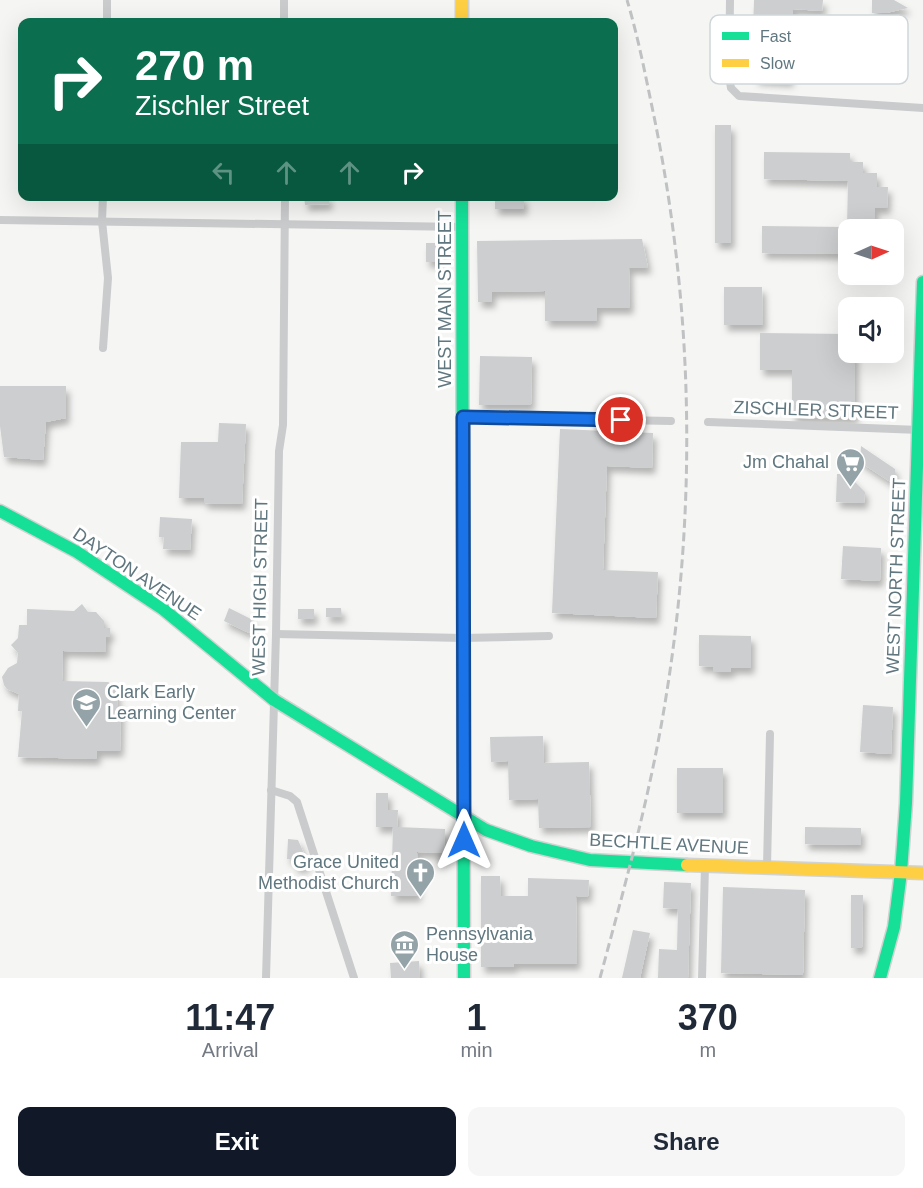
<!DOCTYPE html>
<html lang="en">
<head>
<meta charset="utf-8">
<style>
  :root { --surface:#fff; --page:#f6f6f7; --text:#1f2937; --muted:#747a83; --accent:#111827 }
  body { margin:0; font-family:Arial,sans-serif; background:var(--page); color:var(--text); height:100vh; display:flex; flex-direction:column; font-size:22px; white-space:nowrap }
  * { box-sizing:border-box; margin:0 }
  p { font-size:20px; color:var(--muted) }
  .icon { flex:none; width:33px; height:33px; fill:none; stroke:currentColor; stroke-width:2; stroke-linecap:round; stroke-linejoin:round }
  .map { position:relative; height:978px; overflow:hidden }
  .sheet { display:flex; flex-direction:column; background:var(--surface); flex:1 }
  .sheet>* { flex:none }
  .guide { position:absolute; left:18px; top:18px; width:600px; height:183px; border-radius:12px; box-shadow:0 6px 24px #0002; background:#0b6e4f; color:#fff; overflow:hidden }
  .needle { width:39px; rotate:87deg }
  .controls { position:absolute; left:838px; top:219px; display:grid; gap:12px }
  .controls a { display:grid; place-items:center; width:66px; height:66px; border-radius:12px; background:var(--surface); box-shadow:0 6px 24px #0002; font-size:30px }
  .pin { position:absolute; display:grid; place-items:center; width:51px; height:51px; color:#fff; margin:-26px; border:3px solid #fff; border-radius:50%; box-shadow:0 2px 6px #0007 }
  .me { position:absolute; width:66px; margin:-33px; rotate:0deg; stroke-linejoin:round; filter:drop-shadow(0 0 4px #0008) }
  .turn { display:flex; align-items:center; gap:21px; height:126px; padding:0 18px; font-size:27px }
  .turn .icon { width:78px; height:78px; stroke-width:2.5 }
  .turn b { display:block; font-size:42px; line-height:51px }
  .lanes { display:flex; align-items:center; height:57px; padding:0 18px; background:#0003; justify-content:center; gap:30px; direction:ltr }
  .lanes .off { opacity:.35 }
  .eta { display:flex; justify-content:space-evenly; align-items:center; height:102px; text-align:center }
  .eta b { font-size:36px; font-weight:600; line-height:42px }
  .cta { display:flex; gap:12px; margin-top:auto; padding:12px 18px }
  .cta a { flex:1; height:69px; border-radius:12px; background:var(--accent); color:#fff; font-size:24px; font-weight:600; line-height:69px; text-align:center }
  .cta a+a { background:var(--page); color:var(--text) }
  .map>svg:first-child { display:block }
  .building { fill:#cccecf; filter:url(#shadow) }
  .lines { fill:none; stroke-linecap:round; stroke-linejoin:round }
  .fast-casing { stroke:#d1d2d2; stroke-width:15 }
  .slow-casing { stroke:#d1d2d2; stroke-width:15 }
  .street { stroke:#cacbcc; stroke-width:8 }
  .fast { stroke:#16e098; stroke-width:12 }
  .slow { stroke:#ffcf43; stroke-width:12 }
  .rail { stroke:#bfc1c2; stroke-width:3; stroke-dasharray:9 4.5; stroke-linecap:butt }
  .route-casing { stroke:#114b97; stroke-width:15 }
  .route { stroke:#1a73e8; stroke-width:10 }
  .labels { text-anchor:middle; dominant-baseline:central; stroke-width:6; stroke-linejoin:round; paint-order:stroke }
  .street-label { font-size:18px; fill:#60777f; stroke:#fff }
  .poi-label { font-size:18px; fill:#60777f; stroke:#fff; text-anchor:end }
  .key { fill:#fff; stroke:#cfd6d9; stroke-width:1.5 }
  .key-label { font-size:16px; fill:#60777f }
</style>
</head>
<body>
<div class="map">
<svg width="923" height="978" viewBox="0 0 923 978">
  <defs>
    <filter id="shadow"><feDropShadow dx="3.5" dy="6" stdDeviation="3" flood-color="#0004"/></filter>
  </defs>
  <rect width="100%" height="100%" fill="#f5f5f4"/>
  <g class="building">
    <polygon points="754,0 823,0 822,11 793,9 790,81 755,79 757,31 753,31"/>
    <polygon points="872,0 894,0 908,8 886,13 872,13"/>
    <rect x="715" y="125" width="16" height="118"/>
    <polygon points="764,152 850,153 850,162 863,162 863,173 877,173 877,187 888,187 887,208 875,208 875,230 849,230 849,254 762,253 762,226 847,227 848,181 764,179"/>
    <polygon points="304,196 329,196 329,204 305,205"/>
    <rect x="495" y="196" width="29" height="13"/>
    <polygon points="642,239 648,268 629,268 630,308 597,308 597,321 545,321 545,291 492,292 492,302 478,302 477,241"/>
    <rect x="426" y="243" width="18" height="19"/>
    <polygon points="724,287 762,287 763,325 724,325"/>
    <polygon points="760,333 849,334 849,352 855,352 855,418 792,417 792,370 760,370"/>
    <polygon points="480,356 532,357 531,405 479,405"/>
    <polygon points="0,386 66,386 66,418 46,422 43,460 4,457 0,426"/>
    <polygon points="219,423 246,424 242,504 204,503 204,498 179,498 181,442 218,442"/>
    <polygon points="560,429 653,433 652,468 607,466 603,570 658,572 656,618 552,613"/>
    <polygon points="861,446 895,469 895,485 860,462"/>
    <polygon points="837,474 847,474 865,492 864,503 836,502"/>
    <polygon points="160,517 192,519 190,550 163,549 164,537 159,537"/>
    <polygon points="843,546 881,548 880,581 841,579"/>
    <polygon points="82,604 88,612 96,612 104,621 104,628 110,628 110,637 106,637 106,652 63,651 62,681 108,682 116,687 118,707 121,707 120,751 97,751 97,759 18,757 22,711 18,711 19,694 7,689 4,685 2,677 8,668 17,663 18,653 11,645 18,638 19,625 27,625 27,609 74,611"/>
    <polygon points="229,608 255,621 249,633 224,621"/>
    <polygon points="326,608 341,608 342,617 326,617"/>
    <rect x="298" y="609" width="16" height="10"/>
    <polygon points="699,635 751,636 751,668 731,668 731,672 713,672 713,667 699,666"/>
    <polygon points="863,705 893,707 891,754 860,752"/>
    <polygon points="543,736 544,763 589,762 591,827 539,828 538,799 509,800 508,761 491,762 490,737"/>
    <rect x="677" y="768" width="46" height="45"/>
    <polygon points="376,793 388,793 388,810 398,810 397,827 445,829 444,853 417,852 418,896 391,896 393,827 376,827"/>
    <polygon points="805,827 861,828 861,845 805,844"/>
    <polygon points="288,839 298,840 306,858 306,867 294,867 294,859 287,859"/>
    <polygon points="481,876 500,876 501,896 528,896 528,878 589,880 588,897 576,896 577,964 514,964 514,967 481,967"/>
    <polygon points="664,882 691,883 688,978 658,978 659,949 677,950 678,909 663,908"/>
    <polygon points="723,887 805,890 803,975 721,973"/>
    <polygon points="851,895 863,895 862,948 851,948"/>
    <polygon points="633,930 650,933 640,978 622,978"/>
    <polygon points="419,961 420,978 391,978 390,963"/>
  </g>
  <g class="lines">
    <defs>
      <g id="fast">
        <polyline points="462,196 464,978"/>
        <polyline points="0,511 77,552 163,609 274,700 486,830 531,846 590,860 687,865"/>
        <polyline points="880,978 894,927 901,872 906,803 923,282"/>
      </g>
      <g id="slow">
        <polyline points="462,0 462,22"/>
        <polyline points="687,865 923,873"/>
      </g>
    </defs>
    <use href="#fast" class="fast-casing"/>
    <use href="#slow" class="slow-casing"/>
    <g class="street">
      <polyline points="107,0 107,22"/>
      <polyline points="284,0 284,22"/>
      <polyline points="730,0 729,76 731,88 739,96 923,108"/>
      <polyline points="103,196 102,221 108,278 103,348"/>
      <polyline points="0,220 462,227"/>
      <polyline points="463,417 671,421"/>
      <polyline points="708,422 920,430"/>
      <polyline points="276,634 463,638 549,636"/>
      <polyline points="271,790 290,796 297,802 354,978"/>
      <polyline points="767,867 770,734"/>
      <polyline points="266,978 276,634 279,451 283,425 285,196"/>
      <polyline points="702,978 705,866"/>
    </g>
    <use href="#fast" class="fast"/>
    <use href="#slow" class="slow"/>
    <path class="rail" d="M600,978C625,885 651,792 666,697C698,499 693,298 651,102C644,68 637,33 627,0"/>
  </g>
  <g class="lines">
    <defs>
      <polyline id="route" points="464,840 463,417 621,420"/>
    </defs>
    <use href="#route" class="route-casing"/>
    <use href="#route" class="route"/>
  </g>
  <defs>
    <symbol id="supermarket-pin" viewBox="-11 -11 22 30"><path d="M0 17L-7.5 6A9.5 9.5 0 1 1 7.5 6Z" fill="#94a3a8" stroke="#fff"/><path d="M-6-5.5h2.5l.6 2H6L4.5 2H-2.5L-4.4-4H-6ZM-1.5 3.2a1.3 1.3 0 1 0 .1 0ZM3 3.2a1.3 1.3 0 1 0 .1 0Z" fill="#fff"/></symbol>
    <symbol id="school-pin" viewBox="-11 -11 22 30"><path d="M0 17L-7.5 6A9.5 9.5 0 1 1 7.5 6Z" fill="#94a3a8" stroke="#fff"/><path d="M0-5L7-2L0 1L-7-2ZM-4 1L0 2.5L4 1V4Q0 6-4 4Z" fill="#fff"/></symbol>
    <symbol id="church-pin" viewBox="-11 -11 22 30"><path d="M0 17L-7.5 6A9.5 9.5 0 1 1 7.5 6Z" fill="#94a3a8" stroke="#fff"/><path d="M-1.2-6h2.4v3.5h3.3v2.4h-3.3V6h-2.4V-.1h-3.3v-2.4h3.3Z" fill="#fff"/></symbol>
    <symbol id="museum-pin" viewBox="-11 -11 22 30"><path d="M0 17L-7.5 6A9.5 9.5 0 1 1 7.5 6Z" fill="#94a3a8" stroke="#fff"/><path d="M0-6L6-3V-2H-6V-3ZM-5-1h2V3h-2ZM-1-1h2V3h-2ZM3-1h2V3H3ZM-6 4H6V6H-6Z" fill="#fff"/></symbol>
  </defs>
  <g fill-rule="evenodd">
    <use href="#supermarket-pin" x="834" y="446" width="33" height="45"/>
    <use href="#school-pin" x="70" y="686" width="33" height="45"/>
    <use href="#church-pin" x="404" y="856" width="33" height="45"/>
    <use href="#museum-pin" x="388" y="928" width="33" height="45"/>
  </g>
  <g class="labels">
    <g class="street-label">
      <text transform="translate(445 299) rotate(-90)">WEST MAIN STREET</text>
      <text transform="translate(816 410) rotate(2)">ZISCHLER STREET</text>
      <text transform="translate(137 574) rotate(34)">DAYTON AVENUE</text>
      <text transform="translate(896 576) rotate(-88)">WEST NORTH STREET</text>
      <text transform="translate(260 587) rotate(-89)">WEST HIGH STREET</text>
      <text transform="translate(669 844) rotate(3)">BECHTLE AVENUE</text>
    </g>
    <g class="poi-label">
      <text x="829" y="462">Jm Chahal</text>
      <text x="107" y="692" text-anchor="start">Clark Early<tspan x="107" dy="21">Learning Center</tspan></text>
      <text x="399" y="862">Grace United<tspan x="399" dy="21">Methodist Church</tspan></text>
      <text x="426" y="934" text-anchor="start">Pennsylvania<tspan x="426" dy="21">House</tspan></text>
    </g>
  </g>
  <rect x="710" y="15" width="198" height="69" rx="9" class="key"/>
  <rect x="722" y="32" width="27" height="8" fill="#16e098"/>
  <rect x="722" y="59" width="27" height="8" fill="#ffcf43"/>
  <g class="key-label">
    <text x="760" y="42">Fast</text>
    <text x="760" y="69">Slow</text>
  </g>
</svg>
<div class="controls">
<a><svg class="needle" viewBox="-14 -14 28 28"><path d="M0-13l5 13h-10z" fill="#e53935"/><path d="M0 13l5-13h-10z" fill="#747a83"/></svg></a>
<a><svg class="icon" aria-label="sound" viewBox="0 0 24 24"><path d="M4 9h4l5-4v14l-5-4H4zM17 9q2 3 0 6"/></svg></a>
</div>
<div class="pin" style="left:621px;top:420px;background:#d93025"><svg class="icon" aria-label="arrive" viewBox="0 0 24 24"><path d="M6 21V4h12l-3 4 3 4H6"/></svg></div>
<svg class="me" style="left:464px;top:840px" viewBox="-20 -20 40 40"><path d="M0-17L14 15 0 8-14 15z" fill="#1a73e8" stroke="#fff" stroke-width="4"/></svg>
<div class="guide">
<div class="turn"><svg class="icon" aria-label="right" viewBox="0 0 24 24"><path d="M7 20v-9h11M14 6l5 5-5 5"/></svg><div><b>270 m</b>Zischler Street</div></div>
<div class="lanes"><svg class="icon off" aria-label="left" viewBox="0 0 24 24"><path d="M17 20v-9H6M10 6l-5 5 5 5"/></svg><svg class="icon off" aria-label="ahead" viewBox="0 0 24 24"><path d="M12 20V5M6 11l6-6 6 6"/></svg><svg class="icon off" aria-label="ahead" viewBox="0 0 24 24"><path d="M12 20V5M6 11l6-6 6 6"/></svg><svg class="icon" aria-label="right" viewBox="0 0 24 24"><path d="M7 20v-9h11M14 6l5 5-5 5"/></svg></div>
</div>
</div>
<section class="sheet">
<div class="eta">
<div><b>11:47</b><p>Arrival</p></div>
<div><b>1</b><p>min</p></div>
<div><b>370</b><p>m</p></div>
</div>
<div class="cta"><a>Exit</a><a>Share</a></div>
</section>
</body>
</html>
